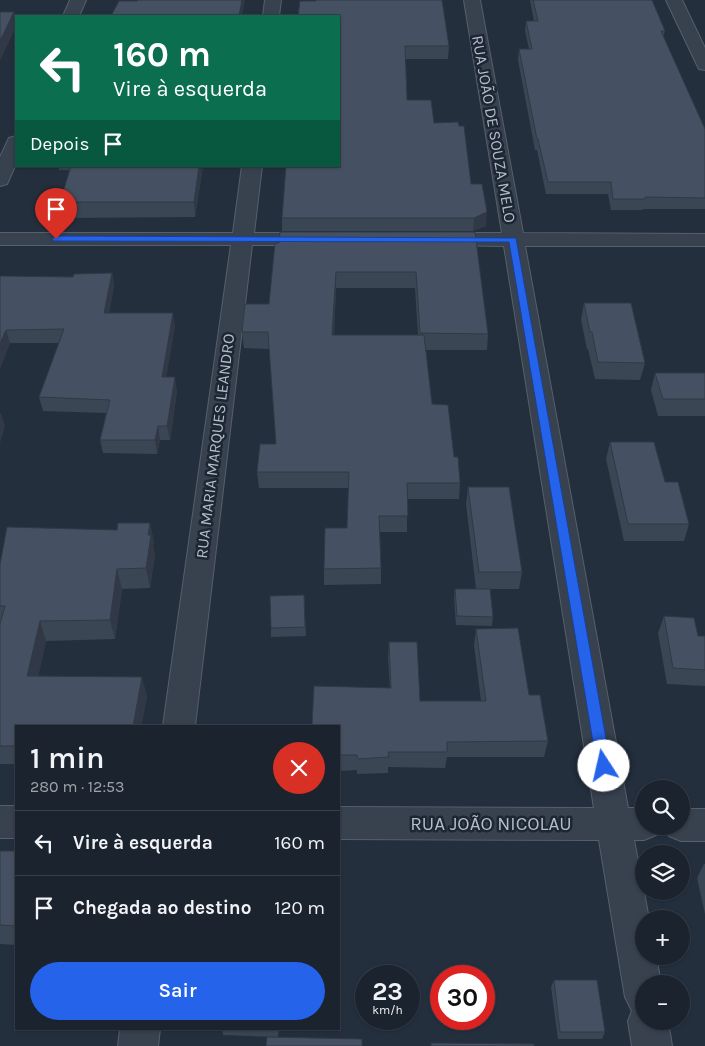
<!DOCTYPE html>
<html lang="pt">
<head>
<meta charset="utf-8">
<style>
  :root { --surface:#1b232e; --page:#242b36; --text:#f1f3f6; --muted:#a0a4aa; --line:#39404a; --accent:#2563eb }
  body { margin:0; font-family:Karla,sans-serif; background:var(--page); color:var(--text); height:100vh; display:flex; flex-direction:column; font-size:19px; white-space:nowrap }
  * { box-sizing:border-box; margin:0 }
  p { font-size:16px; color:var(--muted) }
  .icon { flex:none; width:28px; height:28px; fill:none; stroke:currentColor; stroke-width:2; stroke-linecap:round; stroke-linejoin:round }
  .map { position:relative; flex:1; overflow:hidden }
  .details { position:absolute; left:15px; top:725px; width:325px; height:305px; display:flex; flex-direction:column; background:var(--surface); border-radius:0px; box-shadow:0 1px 4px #0004,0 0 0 1px var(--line) }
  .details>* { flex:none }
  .banner { position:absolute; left:15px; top:15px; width:325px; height:152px; border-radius:0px; box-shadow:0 1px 4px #0004,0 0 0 1px var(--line); background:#0b6e4f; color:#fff; overflow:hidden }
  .buttons { position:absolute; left:635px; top:780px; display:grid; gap:10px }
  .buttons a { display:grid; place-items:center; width:55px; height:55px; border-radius:50%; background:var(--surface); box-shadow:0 1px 4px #0004,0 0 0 1px var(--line); font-size:25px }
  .speed { position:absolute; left:355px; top:965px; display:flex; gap:10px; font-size:25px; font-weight:700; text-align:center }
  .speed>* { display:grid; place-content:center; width:65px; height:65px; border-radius:50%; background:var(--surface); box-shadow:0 1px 4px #0004,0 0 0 1px var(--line); line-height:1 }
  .speed small { font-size:12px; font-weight:400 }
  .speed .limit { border:8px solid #d22; background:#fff; color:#111 }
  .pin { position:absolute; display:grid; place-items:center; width:42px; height:42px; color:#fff; margin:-51px -21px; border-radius:50% 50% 50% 0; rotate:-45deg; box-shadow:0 0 5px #0007 }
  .pin .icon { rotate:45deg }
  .me { position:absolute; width:55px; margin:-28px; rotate:350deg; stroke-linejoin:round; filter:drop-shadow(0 0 4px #0008) }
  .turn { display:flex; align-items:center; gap:18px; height:105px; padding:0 15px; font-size:22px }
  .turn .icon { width:65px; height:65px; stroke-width:2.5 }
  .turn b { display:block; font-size:35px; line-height:42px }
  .then { display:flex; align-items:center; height:48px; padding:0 15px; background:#0003; gap:10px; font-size:19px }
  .round { display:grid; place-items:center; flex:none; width:52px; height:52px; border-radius:26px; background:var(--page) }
  .summary { display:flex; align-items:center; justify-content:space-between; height:85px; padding:0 15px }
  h1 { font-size:30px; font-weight:600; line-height:38px }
  .cta { display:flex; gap:10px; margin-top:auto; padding:10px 15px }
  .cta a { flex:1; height:58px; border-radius:30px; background:var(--accent); color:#fff; font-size:20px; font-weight:600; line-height:58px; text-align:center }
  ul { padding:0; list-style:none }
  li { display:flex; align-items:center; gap:15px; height:65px; padding:0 15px; border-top:1px solid var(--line) }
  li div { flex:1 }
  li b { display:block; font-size:19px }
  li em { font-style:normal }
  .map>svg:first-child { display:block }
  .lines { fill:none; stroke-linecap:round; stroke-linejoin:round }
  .minor-casing { stroke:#565f6c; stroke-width:2 }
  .minor { fill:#38414e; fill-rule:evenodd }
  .wall { fill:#3b4654; fill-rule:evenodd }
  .shaded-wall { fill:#303945 }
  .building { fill:#455162; stroke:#303945 }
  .route { fill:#2563eb; stroke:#184099 }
  .labels { text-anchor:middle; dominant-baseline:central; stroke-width:5; stroke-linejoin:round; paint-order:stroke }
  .street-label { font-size:16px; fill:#b4bcc9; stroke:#1d2633 }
  .near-street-label { font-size:19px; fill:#b4bcc9; stroke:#1d2633 }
</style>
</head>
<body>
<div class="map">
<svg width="705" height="1046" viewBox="0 0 705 1046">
  <rect width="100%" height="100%" fill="#242f3e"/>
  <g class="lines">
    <defs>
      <g id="minor">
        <polygon points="70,0 86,0 79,16 63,16"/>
        <polygon points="265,0 281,0 279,16 263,16"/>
        <polygon points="464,0 480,0 523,233 705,234 705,246 525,246 628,808 644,808 644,826 660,826 656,835 644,840 634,840 649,919 644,919 644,956 656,956 661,984 644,984 644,1021 668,1021 672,1046 632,1046 628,1021 632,1011 625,997 599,840 339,839 339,807 594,808 504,246 439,245 432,243 429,239 432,235 439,233 502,233"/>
        <polygon points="666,0 682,0 705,48 705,70 699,69 697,65"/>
        <polygon points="16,136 16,164 7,184 0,186 0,157 9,138"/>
        <polygon points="242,166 262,166 254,233 316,233 323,235 326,239 323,243 316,245 252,245 195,726 163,726 231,245 0,245 0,233 233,233"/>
        <rect x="0" y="806" width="16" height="32"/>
        <polygon points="681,809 705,809 705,841 681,841 669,836 664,826 681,826"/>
        <polygon points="120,1029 160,1029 158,1046 118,1046"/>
      </g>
    </defs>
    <use href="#minor" class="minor-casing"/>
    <use href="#minor" class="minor"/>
  </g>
  <g class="wall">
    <polygon points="530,0 652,0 665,31 663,37 705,129 705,209 643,209 643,210 611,210 608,194 546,194 537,150 535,150 518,60 519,49 529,49 525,31 526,21 534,21"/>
    <polygon points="339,16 449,46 448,59 405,59 407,100 434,123 471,184 486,226 473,231 282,231 282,218"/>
    <polygon points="59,166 203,166 195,217 63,218 60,202 70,170 59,170"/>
    <path d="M475,232L488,334L487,350H426L432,404L454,457L460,483L459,499H407V532H380L381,568V584L324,585V569L347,528L349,488H259L257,472L276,444L269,349L244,348L242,332L269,304L275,243ZM336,288H415L418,335H334Z"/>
    <polygon points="112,273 114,286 109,313 175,326 166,377 177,391 170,440 160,440 157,454 103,453 100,440 106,413 43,411 39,397 59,343 10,343 0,368 0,276 73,277"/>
    <polygon points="584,303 645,363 640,380 595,379 588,349 587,349 581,320"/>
    <polygon points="655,373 705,373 705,416 658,416 651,390"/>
    <polygon points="610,442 665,482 689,524 684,541 624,541 606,459"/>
    <polygon points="468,487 522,572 519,589 490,589 493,617 492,626 456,625 454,598 455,589 476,589 466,504"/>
    <polygon points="150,523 154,543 153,546 155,555 150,588 122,589 115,639 46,641 38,676 147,696 141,726 16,726 16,764 0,764 0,564 117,530"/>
    <polygon points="304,595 306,636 271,637 271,628"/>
    <polygon points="664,616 698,636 705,636 705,686 667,684 658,633"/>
    <polygon points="476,629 529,695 548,741 544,757 447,757 445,768 388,767 388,773 357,774 357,770 339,771 339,726 390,688 388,658 389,642 420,701 481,701 474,645"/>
    <polygon points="0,851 16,851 16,945 0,944"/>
    <polygon points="704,864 705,864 705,914 697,878"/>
    <polygon points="554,980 605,1032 602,1039 558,1039 551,987"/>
    <polygon points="222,1029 279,1029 278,1037 223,1035"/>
  </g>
  <g class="shaded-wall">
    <polygon points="242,0 245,0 242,16 239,16"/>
    <polygon points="14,12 16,21 16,27 0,61 0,41"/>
    <polygon points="199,166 203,166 195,217 194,202"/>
    <polygon points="487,212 486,226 473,231 474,218"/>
    <polygon points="336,272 336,288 333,351 332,335"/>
    <polygon points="112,273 114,286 107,326 104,313"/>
    <polygon points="173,313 175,326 164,390 162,377"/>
    <polygon points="6,330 10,343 0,368 0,344"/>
    <polygon points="175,377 177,391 170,440 167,426"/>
    <polygon points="1,413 5,426 0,443 0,414"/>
    <polygon points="158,426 160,440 157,454 155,440"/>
    <polygon points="150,523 154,543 153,546 155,555 150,588 146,568 148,535"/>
    <polygon points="117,569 122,589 115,639 110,620"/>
    <polygon points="40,621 46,641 34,696 27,676"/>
    <polygon points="142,677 147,696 141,726 133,726"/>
  </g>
  <g class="building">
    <polygon points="138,0 242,0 239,16 111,16 119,1 137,1"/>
    <polygon points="316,0 442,0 449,46 405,46 407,100 431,100 434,123 458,122 459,126 464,126 471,184 482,184 487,212 474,218 282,218 286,166 339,166 339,16 298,16 300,1 316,1"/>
    <polygon points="533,0 652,0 665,31 661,31 705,129 705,198 645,197 645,199 613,199 611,182 548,182 538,139 537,139 519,49 532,49 526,21 538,21"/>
    <polygon points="0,12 14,12 0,41"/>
    <polygon points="71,166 199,166 194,202 60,202"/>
    <polygon points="280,232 475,232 488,334 420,333 416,272 336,272 332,335 424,335 432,404 448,405 454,457 458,457 460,483 407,483 408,516 379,516 381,568 324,569 325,528 347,528 349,472 257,472 260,444 276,444 268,332 242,332 245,304 269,304 275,243 279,243"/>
    <polygon points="112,273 104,313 173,313 162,377 175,377 167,426 158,426 155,440 100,440 110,400 39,397 64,329 6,330 0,344 0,276 73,277 74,274"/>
    <polygon points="584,303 631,303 645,363 598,362 592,332 590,332"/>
    <polygon points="655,373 705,373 705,399 663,399"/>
    <polygon points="610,442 654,442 665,482 678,482 689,524 628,524"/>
    <polygon points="468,487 509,487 522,572 479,572"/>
    <polygon points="118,523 150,523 148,535 151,535 146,568 117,569 110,620 40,621 27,676 142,677 133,726 16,726 16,746 0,746 0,624 5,606 0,606 0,564 7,527 117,530"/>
    <polygon points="455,589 490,589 493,617 457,616"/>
    <polygon points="304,595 305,627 271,628 270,596"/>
    <polygon points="664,616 694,618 698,636 705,636 705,670 673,668"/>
    <polygon points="518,628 529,695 540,695 548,741 447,742 447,752 388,752 389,757 358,759 357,755 339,755 339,726 312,726 314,686 391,688 389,642 417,642 420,701 486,701 476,629"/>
    <polygon points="0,851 16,851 16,926 0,925"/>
    <polygon points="554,980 597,980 605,1032 560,1032"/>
    <polygon points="267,1037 362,1039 362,1046 266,1046"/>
    <polygon points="431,1043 534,1044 534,1046 431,1046"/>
  </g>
  <polygon class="route" points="56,236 516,238 611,766 609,770 604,772 599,770 597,766 509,242 53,241 52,239"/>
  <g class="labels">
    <g class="street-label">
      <text transform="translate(494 129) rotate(80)">RUA JOÃO DE SOUZA MELO</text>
      <text transform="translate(215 446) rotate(-83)">RUA MARIA MARQUES LEANDRO</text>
    </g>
    <g class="near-street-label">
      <text x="491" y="824">RUA JOÃO NICOLAU</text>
    </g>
  </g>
</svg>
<div class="buttons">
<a><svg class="icon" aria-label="search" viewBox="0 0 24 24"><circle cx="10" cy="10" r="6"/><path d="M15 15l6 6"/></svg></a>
<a><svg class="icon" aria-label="layers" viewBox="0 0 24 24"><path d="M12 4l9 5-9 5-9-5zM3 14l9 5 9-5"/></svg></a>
<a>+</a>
<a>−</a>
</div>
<div class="speed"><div>23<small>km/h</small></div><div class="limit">30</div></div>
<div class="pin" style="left:56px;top:239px;background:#d93025"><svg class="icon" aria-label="arrive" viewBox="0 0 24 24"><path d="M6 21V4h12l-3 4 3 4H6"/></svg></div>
<svg class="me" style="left:604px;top:766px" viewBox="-20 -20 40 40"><circle r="19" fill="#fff"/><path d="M0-13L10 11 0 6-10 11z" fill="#2563eb"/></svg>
<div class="banner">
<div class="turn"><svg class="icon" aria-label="left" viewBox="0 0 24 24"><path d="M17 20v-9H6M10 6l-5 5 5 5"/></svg><div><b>160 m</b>Vire à esquerda</div></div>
<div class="then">Depois<svg class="icon" aria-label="arrive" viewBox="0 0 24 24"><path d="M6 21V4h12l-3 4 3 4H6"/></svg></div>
</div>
<section class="details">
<div class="summary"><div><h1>1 min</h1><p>280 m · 12:53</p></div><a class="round" style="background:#d93025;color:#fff"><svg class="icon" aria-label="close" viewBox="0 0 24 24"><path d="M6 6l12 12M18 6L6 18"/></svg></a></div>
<ul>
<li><svg class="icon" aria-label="left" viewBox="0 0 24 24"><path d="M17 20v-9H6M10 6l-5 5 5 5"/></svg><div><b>Vire à esquerda</b></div><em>160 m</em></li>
<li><svg class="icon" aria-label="arrive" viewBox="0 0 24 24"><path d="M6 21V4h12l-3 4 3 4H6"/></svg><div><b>Chegada ao destino</b></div><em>120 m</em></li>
</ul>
<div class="cta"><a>Sair</a></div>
</section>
</div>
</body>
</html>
